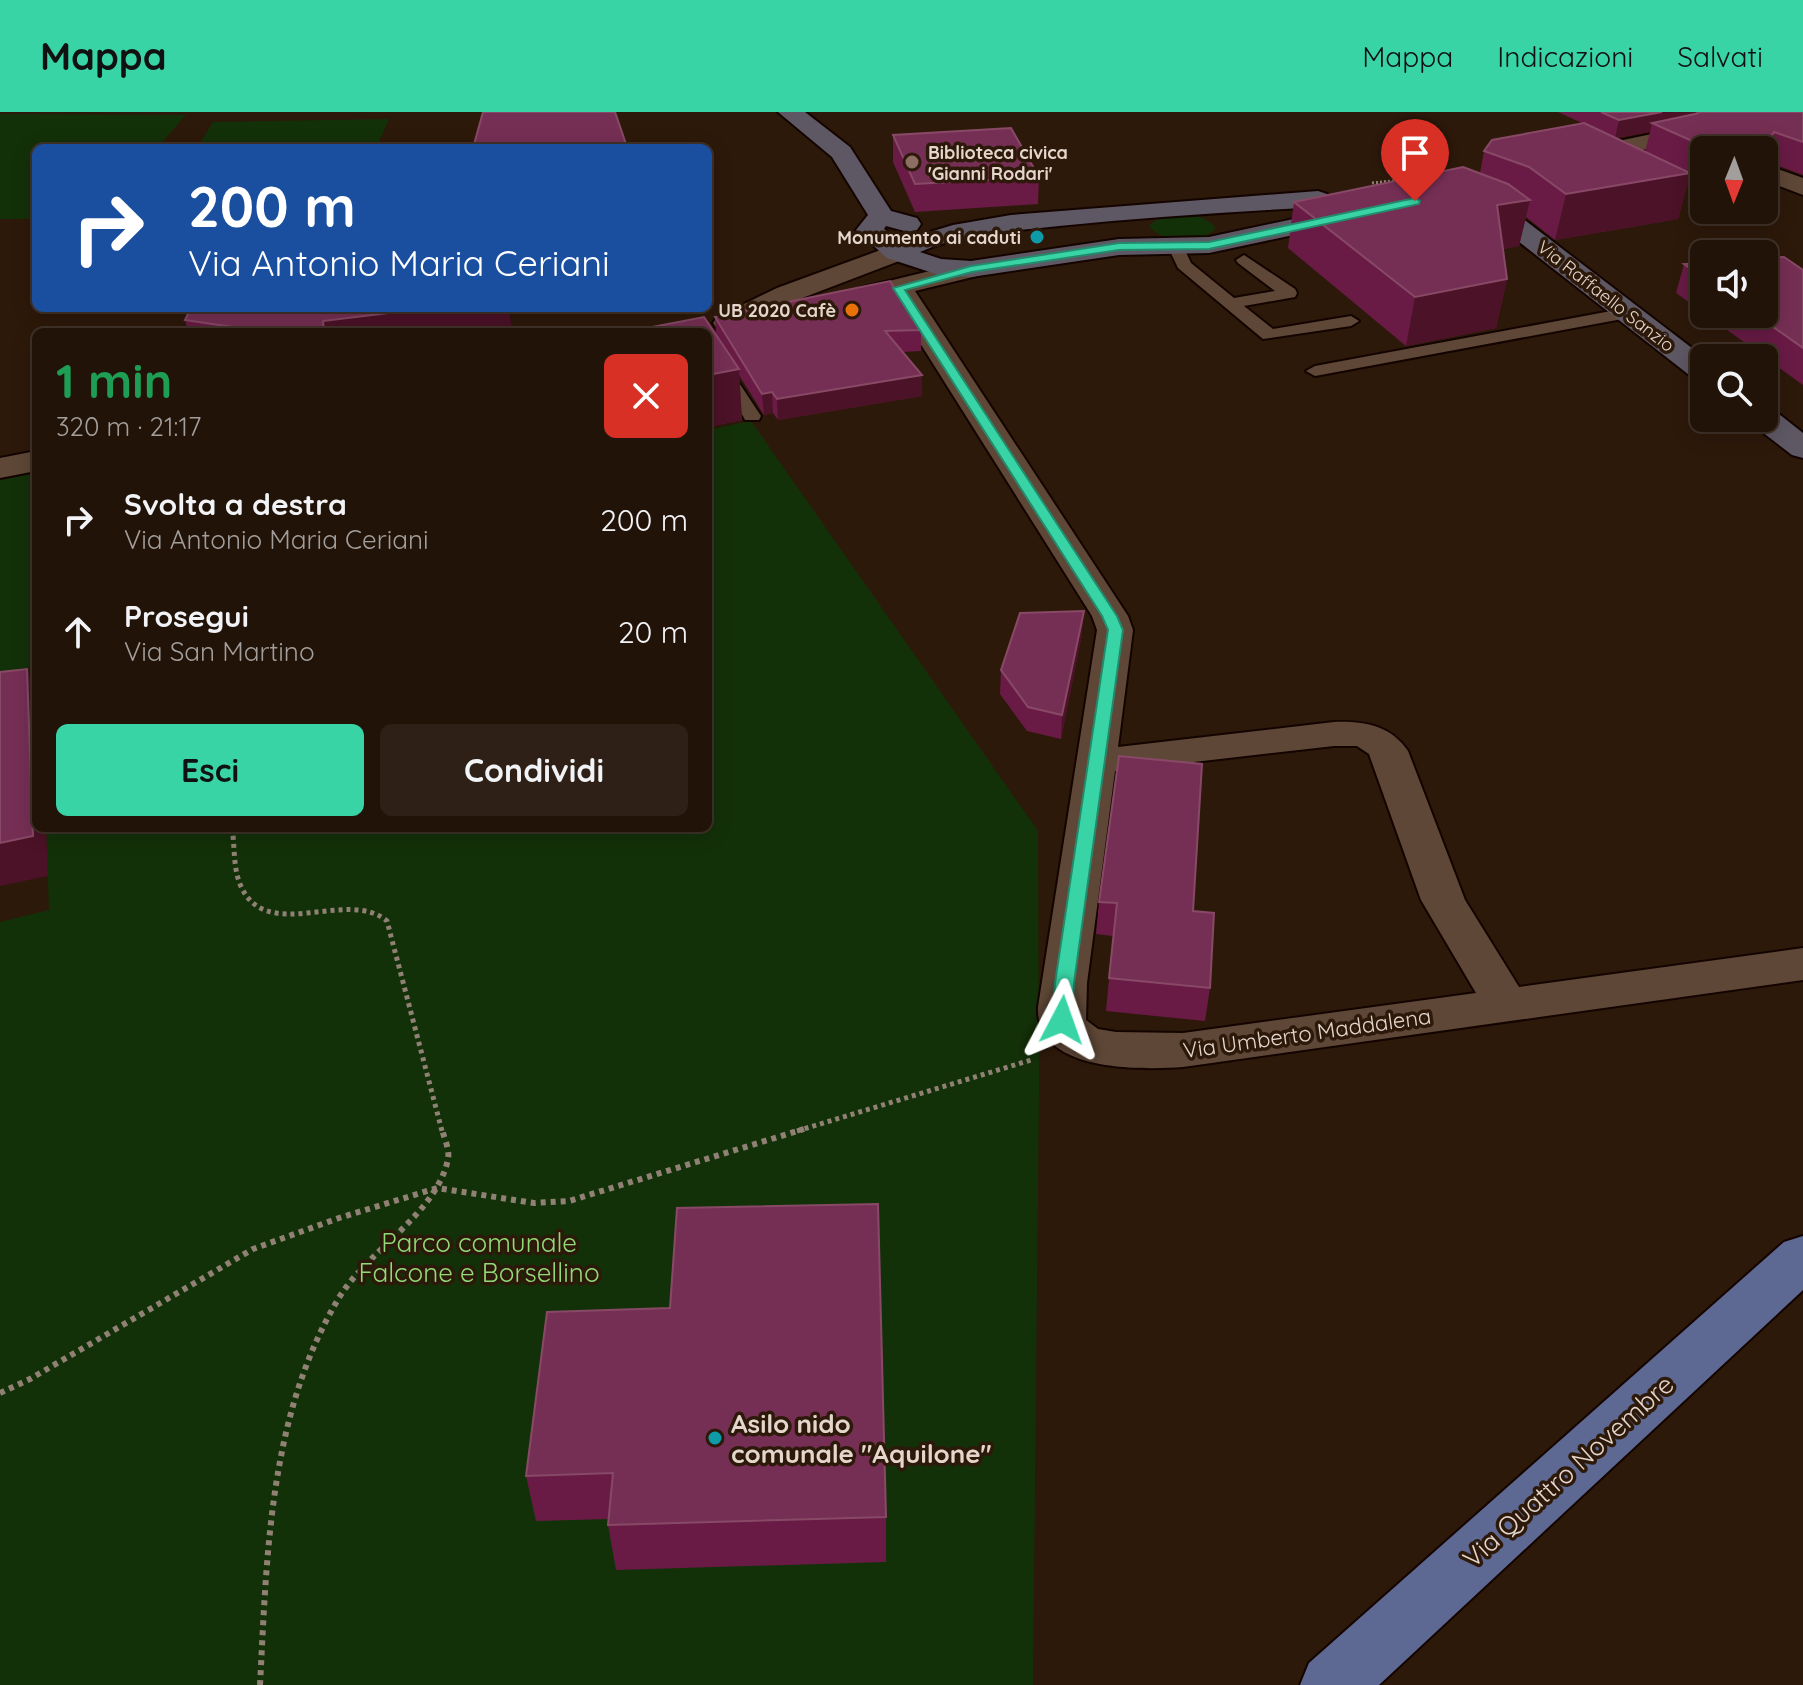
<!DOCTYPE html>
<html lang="it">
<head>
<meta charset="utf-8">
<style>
  :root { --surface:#221308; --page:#2e2016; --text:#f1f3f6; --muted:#a29e9c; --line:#3f3229; --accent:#38d4a6 }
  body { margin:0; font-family:Quicksand,sans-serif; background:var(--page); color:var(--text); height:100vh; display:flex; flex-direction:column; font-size:30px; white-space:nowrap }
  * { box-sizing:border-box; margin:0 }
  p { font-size:26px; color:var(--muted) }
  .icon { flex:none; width:44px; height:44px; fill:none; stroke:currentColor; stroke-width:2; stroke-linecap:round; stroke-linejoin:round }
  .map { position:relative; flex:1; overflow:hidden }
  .panel { position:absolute; left:32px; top:216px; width:680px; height:504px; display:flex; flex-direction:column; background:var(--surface); border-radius:12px; box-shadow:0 4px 20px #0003,0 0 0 2px var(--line) }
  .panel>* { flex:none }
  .guide { position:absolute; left:32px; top:32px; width:680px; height:168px; border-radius:12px; box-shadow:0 4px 20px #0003,0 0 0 2px var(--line); background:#1a4fa0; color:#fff; overflow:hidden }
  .needle { width:52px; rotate:181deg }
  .buttons { position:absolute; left:1690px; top:24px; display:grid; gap:16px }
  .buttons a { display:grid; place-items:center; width:88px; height:88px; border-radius:12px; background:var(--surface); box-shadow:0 4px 20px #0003,0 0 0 2px var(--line); font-size:40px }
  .pin { position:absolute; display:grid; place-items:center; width:68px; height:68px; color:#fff; margin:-82px -34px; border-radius:50% 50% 50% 0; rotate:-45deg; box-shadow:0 0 8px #0007 }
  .pin .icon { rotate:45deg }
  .me { position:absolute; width:88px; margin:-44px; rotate:4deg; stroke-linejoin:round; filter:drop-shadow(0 0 6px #0008) }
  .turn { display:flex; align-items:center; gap:28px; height:168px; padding:0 24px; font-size:36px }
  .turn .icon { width:104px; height:104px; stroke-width:2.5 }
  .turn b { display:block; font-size:56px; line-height:68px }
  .round { display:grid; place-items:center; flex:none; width:84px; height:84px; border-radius:12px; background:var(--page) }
  .headline { display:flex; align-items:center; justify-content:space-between; height:136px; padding:0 24px }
  h1 { font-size:48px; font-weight:700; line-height:60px; color:#1e9e55 }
  .primary-button { display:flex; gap:16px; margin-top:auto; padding:16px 24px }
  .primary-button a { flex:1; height:92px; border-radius:12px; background:var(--accent); color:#111; font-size:32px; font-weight:700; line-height:92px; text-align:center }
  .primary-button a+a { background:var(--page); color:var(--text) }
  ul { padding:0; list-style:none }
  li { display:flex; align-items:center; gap:24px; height:112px; padding:0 24px }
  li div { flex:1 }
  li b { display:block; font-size:30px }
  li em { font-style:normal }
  header { display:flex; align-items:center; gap:48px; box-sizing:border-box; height:112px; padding:0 40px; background:var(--accent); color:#111 }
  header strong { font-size:38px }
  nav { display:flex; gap:44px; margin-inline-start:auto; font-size:28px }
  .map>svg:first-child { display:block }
  .green { fill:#133109 }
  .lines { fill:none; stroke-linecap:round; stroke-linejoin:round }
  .lane-casing { stroke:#140400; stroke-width:4 }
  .street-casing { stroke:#140400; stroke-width:4 }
  .secondary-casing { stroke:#140400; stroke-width:4 }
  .primary-casing { stroke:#140400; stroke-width:4 }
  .path-far2 { stroke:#918174; stroke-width:3; stroke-dasharray:2 2; stroke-linecap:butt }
  .path-far1 { stroke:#918174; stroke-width:5; stroke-dasharray:4 4; stroke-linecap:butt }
  .path { stroke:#918174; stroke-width:6; stroke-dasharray:5 5; stroke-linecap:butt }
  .lane { fill:#5e4736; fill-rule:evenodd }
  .street { fill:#5e4736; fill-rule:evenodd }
  .secondary { fill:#5e5864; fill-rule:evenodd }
  .primary { fill:#5e6993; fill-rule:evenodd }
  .wall { fill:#691b45; fill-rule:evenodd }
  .shaded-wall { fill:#4c1227 }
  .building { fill:#762f54; stroke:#884966; stroke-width:2 }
  .route { fill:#38d4a6; stroke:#248a6c; stroke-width:2 }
  .education-dot { fill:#8d6e63; stroke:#2d190a; stroke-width:3 }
  .culture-dot { fill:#0f9aa8; stroke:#2d190a; stroke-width:3 }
  .food-dot { fill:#e8710a; stroke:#2d190a; stroke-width:3 }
  .labels { text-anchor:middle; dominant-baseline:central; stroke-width:7; stroke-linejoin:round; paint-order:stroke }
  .far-poi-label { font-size:18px; font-weight:bold; fill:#e4d6cc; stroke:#2d190a; text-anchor:end }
  .far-street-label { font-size:18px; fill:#e4d6cc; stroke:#2d190a }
  .street-label { font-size:22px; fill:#e4d6cc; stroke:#2d190a }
  .near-park-label { font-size:26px; fill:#90db78; stroke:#2d190a }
  .near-poi-label { font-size:26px; font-weight:bold; fill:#e4d6cc; stroke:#2d190a; text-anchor:start }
  .near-street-label { font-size:26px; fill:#e4d6cc; stroke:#2d190a }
</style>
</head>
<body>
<header>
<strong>Mappa</strong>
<nav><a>Mappa</a><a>Indicazioni</a><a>Salvati</a></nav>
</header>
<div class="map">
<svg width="1803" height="1573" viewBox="0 0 1803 1573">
  <rect width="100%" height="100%" fill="#2d190a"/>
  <g class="green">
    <polygon points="0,2 186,3 157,36 36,36 36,107 0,107"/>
    <polygon points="389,7 376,36 197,36 213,10"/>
    <path d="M1180,102L1201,105L1214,113L1215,117C1200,133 1162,131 1149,114L1161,104Z"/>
    <polygon points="751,309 1038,719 1039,975 1033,1573 0,1573 0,810 49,798 46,716 708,716 708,318"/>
    <polygon points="36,361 36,554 0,561 0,368"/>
  </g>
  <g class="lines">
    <defs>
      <g id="lane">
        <polygon points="1176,130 1182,132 1191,151 1234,186 1275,179 1238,151 1236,148 1244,143 1295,177 1297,181 1295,185 1244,194 1273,217 1351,204 1359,209 1351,214 1263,227 1178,156 1168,135"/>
        <polygon points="1627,196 1633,197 1635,201 1633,205 1315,264 1306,259 1315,254"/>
        <polygon points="708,232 714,233 761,304 759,308 745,308 743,304 708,250"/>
      </g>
      <g id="street">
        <polygon points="1713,0 1744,0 1740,5 1686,29 1575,52 1566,50 1563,45 1566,40 1575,38 1671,18"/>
        <polygon points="1764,52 1803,66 1803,83 1764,68"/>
        <polygon points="897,132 907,134 910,140 907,146 797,188 737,217 727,220 717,217 713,211 717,205 777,176"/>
        <path d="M971,149L981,151L985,157L981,163L915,179L1128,504L1133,518L1118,635L1334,610C1364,609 1390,613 1408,639L1465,788L1519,875L1803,836V868L1183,955C1139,958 1035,960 1038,895L1097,518L1092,504L891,185L870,190L860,188L856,182L860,176ZM1334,634H1357L1369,642L1421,788L1476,881L1183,921L1116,920L1098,917L1086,908L1087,871L1115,659Z"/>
        <polygon points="36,339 36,359 0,366 0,346"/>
      </g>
      <g id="secondary">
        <path d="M778,0H805L850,35L891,99L917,106L921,112L917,118L908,120L886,114L884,117L900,129L953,113L1011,103L1318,79L1327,82L1331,87L1327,92L1318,95C1232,100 1145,105 1059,114C1013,119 964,121 920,140L941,147L971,149L1119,127L1209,125L1350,95L1359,97L1363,103L1359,109L1350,111L1209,141L1119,143L971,165L939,163L887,146L856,118L868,103L832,45Z"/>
        <polygon points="1468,84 1518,103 1705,246 1704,269 1693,266 1500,115 1459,97 1455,92 1459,87"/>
        <polygon points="1764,297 1775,299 1803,321 1803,346 1792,343 1753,313 1748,306 1764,306"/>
      </g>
      <polygon id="primary" points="1803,1124 1803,1178 1379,1573 1300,1573 1309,1551 1784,1130"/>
    </defs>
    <use href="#lane" class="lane-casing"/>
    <use href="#street" class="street-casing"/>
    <use href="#secondary" class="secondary-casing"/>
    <use href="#primary" class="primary-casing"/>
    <polyline class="path-far2" points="1372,71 1402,68"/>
    <g class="path-far1">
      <path d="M232,716C235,734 233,755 240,772C265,834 346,775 387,809L442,1019"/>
      <polyline points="797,1019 1031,948"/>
    </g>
    <g class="path">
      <polyline points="0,1281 30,1267 253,1137 339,1106 437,1076 534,1091 569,1089 804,1017"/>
      <path d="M260,1573C267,1441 269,1301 340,1184C369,1138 437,1101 448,1047C450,1038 444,1026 442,1017"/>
    </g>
    <use href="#lane" class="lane"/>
    <use href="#street" class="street"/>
    <use href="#secondary" class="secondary"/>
    <use href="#primary" class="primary"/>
  </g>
  <g class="wall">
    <path d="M1558,0H1697V2L1803,0V63L1765,49L1764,38H1704V67H1702L1690,62L1678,107L1555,128L1526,105L1519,134L1503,137L1507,167L1496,216L1406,234L1288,136L1294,90L1480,61L1484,39L1582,11ZM1650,20L1645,40L1616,26Z"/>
    <polygon points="893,23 1039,65 1038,92 915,100 893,50"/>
    <polygon points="626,32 627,36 473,36"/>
    <polygon points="1704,151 1704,201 1676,181 1684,152"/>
    <polygon points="1803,158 1803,273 1705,202 1764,202"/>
    <polygon points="715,205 921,218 921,239 902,240 922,263 922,284 778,308 773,301 764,303 739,263 742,308 708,315 708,220 716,222"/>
    <polygon points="185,208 512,219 501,220 188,220"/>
    <polygon points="1082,522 1061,627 1027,619 1000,582 1001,558"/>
    <polygon points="1099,790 1193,799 1210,876 1205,909 1106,899 1113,824 1096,822"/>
    <polygon points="547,1200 886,1405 886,1450 616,1458 608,1413 608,1407 536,1409 526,1364"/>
  </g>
  <g class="shaded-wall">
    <polygon points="1662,0 1697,0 1696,4 1652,11 1650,20 1615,26 1619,8"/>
    <polygon points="1774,20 1764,51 1764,38 1710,38"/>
    <polygon points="1690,61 1678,107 1555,128 1566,82"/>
    <polygon points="1530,88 1519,134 1487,140 1497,93"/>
    <polygon points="1507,167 1496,216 1406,234 1415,185"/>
    <polygon points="429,196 509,196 512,219 501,220 324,220 323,209"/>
    <polygon points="739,257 742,308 708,315 708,263"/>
    <polygon points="922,263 922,284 778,308 777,287"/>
    <polygon points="772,280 773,301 764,303 762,282"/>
    <polygon points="1084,499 1082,522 1061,627 1062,603"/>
    <polygon points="27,557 36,580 36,716 46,716 48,764 0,774 0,731"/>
  </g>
  <g class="building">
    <polygon points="483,0 615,0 626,32 570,34 569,36 473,36"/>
    <polygon points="1601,0 1662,0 1619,8"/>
    <polygon points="1700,0 1803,0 1803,30 1774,20 1770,26 1710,37 1652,11 1695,2"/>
    <polygon points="1584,11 1690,61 1566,82 1529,55 1484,39 1492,28"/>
    <polygon points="1011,16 1039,65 915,72 893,23"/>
    <polygon points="1463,55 1508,72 1530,88 1497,93 1507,167 1415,185 1294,90"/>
    <polygon points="1784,145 1803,158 1803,236 1755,202 1764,202 1764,146"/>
    <polygon points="1704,151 1704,166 1684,152"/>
    <polygon points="890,169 921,218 885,219 922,263 777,287 772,280 762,282 715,205"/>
    <polygon points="191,196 429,196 323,209 324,220 240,220 239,216 185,208"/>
    <polygon points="704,205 739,257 708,263 708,220 626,220"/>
    <polygon points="1084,499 1062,603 1028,595 1001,558 1020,501"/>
    <polygon points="27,557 33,724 0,731 0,560"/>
    <polygon points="1119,644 1202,652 1193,799 1214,801 1210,876 1109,866 1117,791 1099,790"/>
    <polygon points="878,1092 886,1405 608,1413 613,1361 526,1364 547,1200 670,1196 677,1096"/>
  </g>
  <polygon class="route" points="1415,86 1420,89 1419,92 1209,137 1119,138 972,160 905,178 1117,504 1123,518 1074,871 1072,908 1062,915 1055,913 1052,908 1055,871 1108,518 1102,504 893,176 971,154 1119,131 1209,130"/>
  <circle class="education-dot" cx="912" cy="50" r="8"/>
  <g class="culture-dot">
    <circle cx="1037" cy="125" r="8"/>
    <circle cx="715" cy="1326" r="8"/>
  </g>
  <circle class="food-dot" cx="852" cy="198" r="8"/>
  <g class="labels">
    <g class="far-poi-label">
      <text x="928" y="40" text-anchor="start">Biblioteca civica<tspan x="928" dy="21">'Gianni Rodari'</tspan></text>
      <text x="1021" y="125">Monumento ai caduti</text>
      <text x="836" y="198">UB 2020 Cafè</text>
    </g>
    <g class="far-street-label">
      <text transform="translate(1606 184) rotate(38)">Via Raffaello Sanzio</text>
    </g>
    <g class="street-label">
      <text transform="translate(1307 921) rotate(-8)">Via Umberto Maddalena</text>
    </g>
    <g class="near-park-label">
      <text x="479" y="1130">Parco comunale<tspan x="479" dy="30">Falcone e Borsellino</tspan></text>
    </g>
    <g class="near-poi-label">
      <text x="731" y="1311">Asilo nido<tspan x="731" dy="30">comunale "Aquilone"</tspan></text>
    </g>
    <g class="near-street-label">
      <text transform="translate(1568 1359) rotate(-42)">Via Quattro Novembre</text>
    </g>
  </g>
</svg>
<div class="buttons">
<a><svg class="needle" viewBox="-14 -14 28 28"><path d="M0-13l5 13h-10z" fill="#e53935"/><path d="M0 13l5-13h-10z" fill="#a29e9c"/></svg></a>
<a><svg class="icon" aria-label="sound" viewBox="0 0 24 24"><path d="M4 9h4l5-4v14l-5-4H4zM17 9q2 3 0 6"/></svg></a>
<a><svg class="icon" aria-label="search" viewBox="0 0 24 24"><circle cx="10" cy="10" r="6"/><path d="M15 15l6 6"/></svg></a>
</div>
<div class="pin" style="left:1415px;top:89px;background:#d93025"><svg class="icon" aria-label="arrive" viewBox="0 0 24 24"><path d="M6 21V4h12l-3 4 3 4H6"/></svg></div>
<svg class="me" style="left:1062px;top:908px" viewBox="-20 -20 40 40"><path d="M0-17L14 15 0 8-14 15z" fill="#38d4a6" stroke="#fff" stroke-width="4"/></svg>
<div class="guide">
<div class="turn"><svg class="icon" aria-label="right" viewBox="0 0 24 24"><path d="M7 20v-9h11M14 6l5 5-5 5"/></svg><div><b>200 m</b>Via Antonio Maria Ceriani</div></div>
</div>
<section class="panel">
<div class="headline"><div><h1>1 min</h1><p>320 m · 21:17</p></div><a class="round" style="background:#d93025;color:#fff"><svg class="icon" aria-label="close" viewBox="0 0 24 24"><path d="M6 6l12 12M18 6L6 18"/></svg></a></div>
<ul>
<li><svg class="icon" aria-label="right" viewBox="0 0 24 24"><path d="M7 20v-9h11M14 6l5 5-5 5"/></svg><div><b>Svolta a destra</b><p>Via Antonio Maria Ceriani</p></div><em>200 m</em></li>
<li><svg class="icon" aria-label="ahead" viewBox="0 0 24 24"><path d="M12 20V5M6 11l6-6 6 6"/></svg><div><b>Prosegui</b><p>Via San Martino</p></div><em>20 m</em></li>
</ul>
<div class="primary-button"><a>Esci</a><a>Condividi</a></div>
</section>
</div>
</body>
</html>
